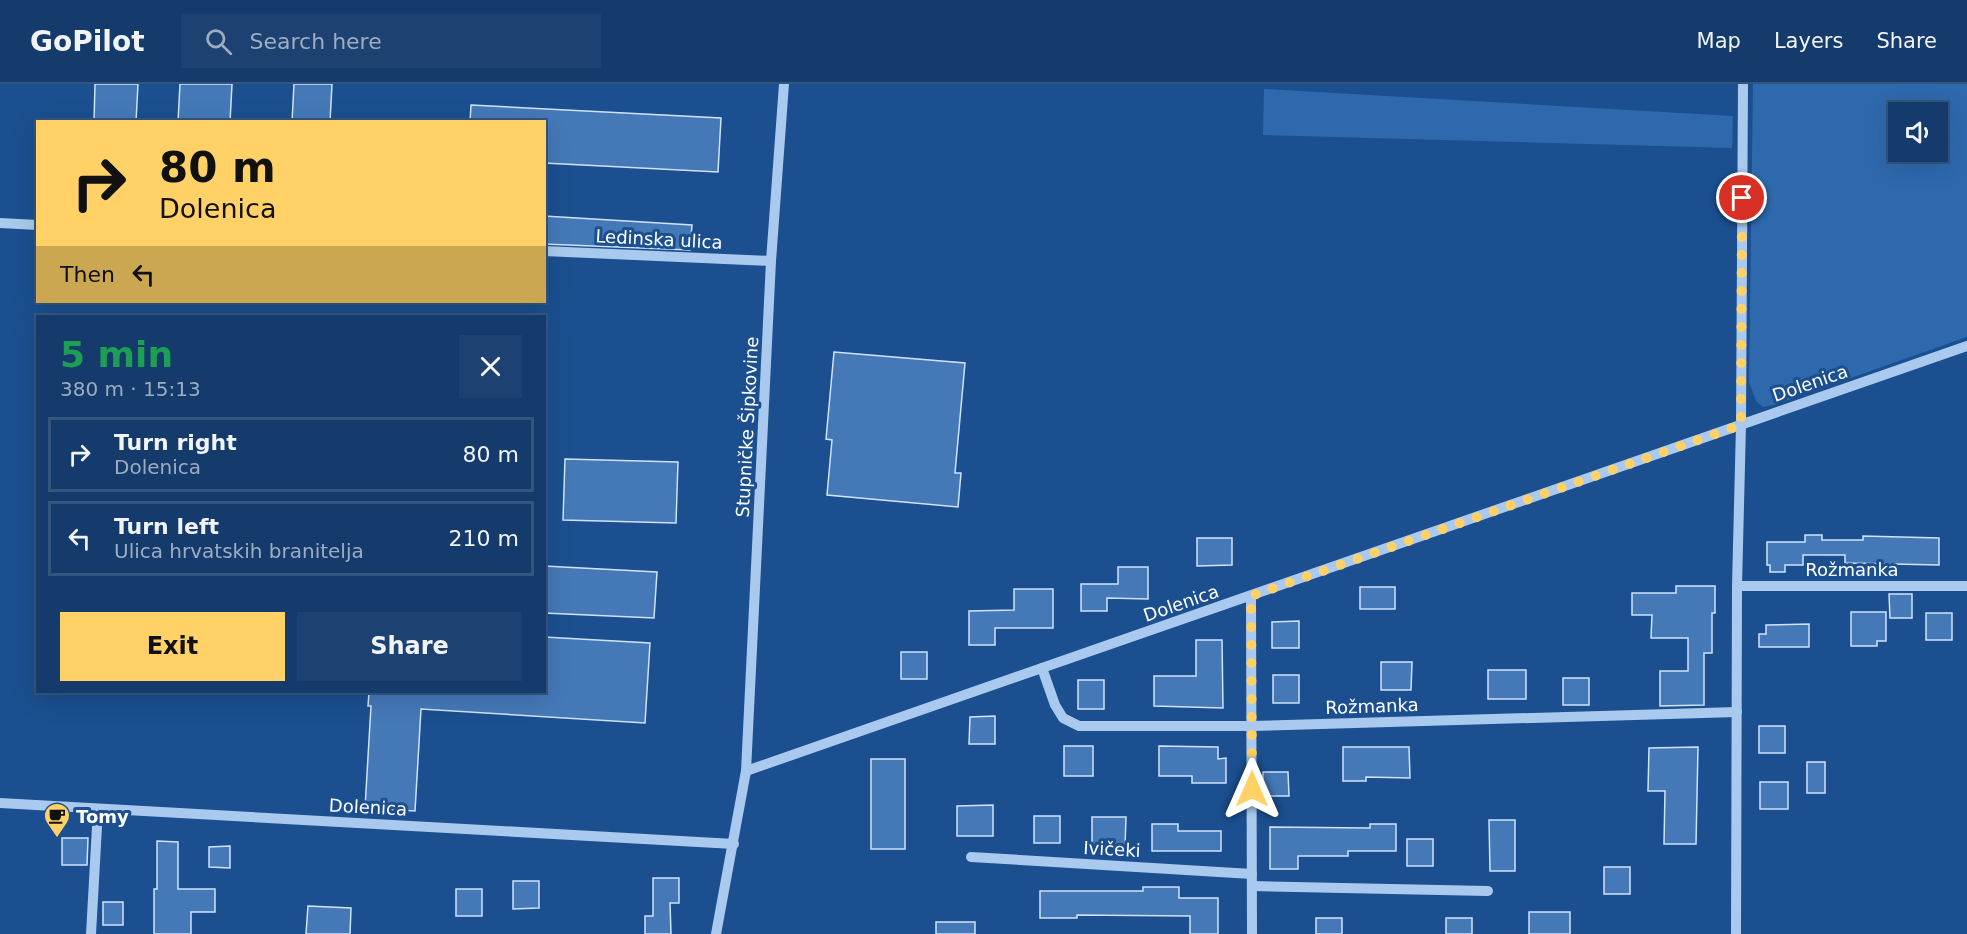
<!DOCTYPE html>
<html lang="en">
<head>
<meta charset="utf-8">
<style>
  :root { --surface:#143b6b; --page:#1d4271; --text:#f1f3f6; --muted:#9dadc1; --line:#33557e; --accent:#ffd166 }
  body { margin:0; font-family:"DejaVu Sans",sans-serif; background:var(--page); color:var(--text); height:100vh; display:flex; flex-direction:column; font-size:22px; white-space:nowrap }
  * { box-sizing:border-box; margin:0 }
  p { font-size:20px; color:var(--muted) }
  .icon { flex:none; width:33px; height:33px; fill:none; stroke:currentColor; stroke-width:2; stroke-linecap:round; stroke-linejoin:round }
  .map { position:relative; flex:1; overflow:hidden }
  .panel { position:absolute; left:36px; top:231px; width:510px; height:378px; display:flex; flex-direction:column; background:var(--surface); border-radius:0px; box-shadow:0 6px 24px #0002,0 0 0 2px var(--line) }
  .panel>* { flex:none }
  .banner { position:absolute; left:36px; top:36px; width:510px; height:183px; border-radius:0px; box-shadow:0 6px 24px #0002,0 0 0 2px var(--line); background:#ffd166; color:#111; overflow:hidden }
  .buttons { position:absolute; left:1888px; top:18px; display:grid; gap:12px }
  .buttons a { display:grid; place-items:center; width:60px; height:60px; border-radius:0px; background:var(--surface); box-shadow:0 6px 24px #0002,0 0 0 2px var(--line); font-size:30px }
  .pin { position:absolute; display:grid; place-items:center; width:51px; height:51px; color:#fff; margin:-26px; border:3px solid #fff; border-radius:50%; box-shadow:0 2px 6px #0007 }
  .me { position:absolute; width:66px; margin:-33px; rotate:0deg; stroke-linejoin:round; filter:drop-shadow(0 0 4px #0008) }
  .turn { display:flex; align-items:center; gap:21px; height:126px; padding:0 24px; font-size:27px }
  .turn .icon { width:78px; height:78px; stroke-width:2.5 }
  .turn b { display:block; font-size:42px; line-height:51px }
  .then { display:flex; align-items:center; height:57px; padding:0 24px; background:#0003; gap:12px; font-size:22px }
  .round { display:grid; place-items:center; flex:none; width:63px; height:63px; border-radius:0px; background:var(--page) }
  .summary { display:flex; align-items:center; justify-content:space-between; height:102px; padding:0 24px }
  h1 { font-size:36px; font-weight:700; line-height:45px; color:#1e9e55 }
  .cta { display:flex; gap:12px; margin-top:auto; padding:12px 24px }
  .cta a { flex:1; height:69px; border-radius:0px; background:var(--accent); color:#111; font-size:24px; font-weight:700; line-height:69px; text-align:center }
  .cta a+a { background:var(--page); color:var(--text) }
  ul { padding:0; list-style:none }
  li { display:flex; align-items:center; gap:18px; height:75px; margin:0 12px 9px; padding:0 12px; border:3px solid var(--line); border-radius:0px }
  li div { flex:1 }
  li b { display:block; font-size:22px }
  li em { font-style:normal }
  header { display:flex; align-items:center; gap:36px; box-sizing:border-box; height:84px; padding:0 30px; background:var(--surface); border-bottom:2px solid var(--line) }
  header strong { font-size:28px }
  nav { display:flex; gap:33px; margin-inline-start:auto; font-size:21px }
  .search { width:420px; height:54px; background:var(--page); display:flex; align-items:center; gap:15px; box-sizing:border-box; padding:0 21px; border-radius:0px; color:var(--muted); font-size:22px }
  .map>svg:first-child { display:block }
  .green { fill:#2e69ad; fill-rule:evenodd }
  .building { fill:#4478b7; stroke:#cfe3fa; stroke-width:1.5 }
  .lines { fill:none; stroke-linecap:round; stroke-linejoin:round }
  .minor { stroke:#a9c9ee; stroke-width:10 }
  .route { stroke:#ffd166; stroke-width:10; stroke-dasharray:0 18 }
  .labels { text-anchor:middle; dominant-baseline:central; stroke-width:6; stroke-linejoin:round; paint-order:stroke }
  .street-label { font-size:18px; fill:#fff; stroke:#1b4f8f }
  .poi-label { font-size:18px; font-weight:bold; fill:#fff; stroke:#1b4f8f; text-anchor:start }
</style>
</head>
<body>
<header>
<strong>GoPilot</strong>
<div class="search"><svg class="icon" aria-label="search" viewBox="0 0 24 24"><circle cx="10" cy="10" r="6"/><path d="M15 15l6 6"/></svg>Search here</div>
<nav><a>Map</a><a>Layers</a><a>Share</a></nav>
</header>
<div class="map">
<svg width="1967" height="850" viewBox="0 0 1967 850">
  <rect width="100%" height="100%" fill="#1b4f8f"/>
  <g class="green">
    <path d="M1753,0H1967V253L1774,321L1763,323L1756,317L1749,298ZM1899,28H1938V68H1899Z"/>
    <polygon points="1264,5 1733,32 1732,64 1263,51"/>
  </g>
  <g class="building">
    <polygon points="95,0 138,0 136,38 94,38"/>
    <polygon points="180,0 232,0 230,38 178,38"/>
    <polygon points="294,0 332,0 330,38 292,38"/>
    <polygon points="471,21 721,34 718,88 544,79 544,38 470,38"/>
    <polygon points="544,132 692,141 690,166 544,160"/>
    <polygon points="834,268 965,279 955,389 961,389 958,423 827,411 832,356 826,355"/>
    <polygon points="565,375 678,378 676,439 563,436"/>
    <polygon points="1805,451 1822,451 1822,456 1863,456 1863,452 1939,454 1939,481 1845,479 1845,471 1803,471 1803,481 1785,481 1785,488 1770,488 1770,481 1767,481 1767,458 1805,458"/>
    <polygon points="1197,454 1232,454 1232,481 1197,482"/>
    <polygon points="544,482 657,488 654,534 544,529"/>
    <polygon points="1118,483 1148,483 1148,515 1107,514 1107,527 1081,527 1081,500 1118,500"/>
    <polygon points="1676,502 1715,502 1715,529 1712,529 1712,569 1704,569 1704,621 1660,622 1660,587 1688,587 1688,554 1651,554 1652,531 1632,531 1632,509 1676,509"/>
    <rect x="1360" y="503" width="35" height="22"/>
    <polygon points="1014,505 1053,505 1053,544 995,544 995,561 969,561 969,527 1014,526"/>
    <polygon points="1889,510 1912,510 1912,534 1890,534"/>
    <polygon points="1851,528 1886,528 1886,557 1877,557 1877,562 1851,562"/>
    <rect x="1926" y="529" width="26" height="27"/>
    <polygon points="1299,537 1299,564 1272,564 1272,538"/>
    <polygon points="1809,540 1809,563 1759,563 1759,550 1766,550 1766,541"/>
    <polygon points="544,553 650,559 645,639 421,625 415,727 365,724 371,622 368,622 369,608 544,608"/>
    <polygon points="1196,556 1222,556 1223,624 1154,622 1154,592 1196,592"/>
    <rect x="901" y="568" width="26" height="27"/>
    <polygon points="1381,578 1412,578 1411,606 1381,606"/>
    <rect x="1488" y="586" width="38" height="29"/>
    <rect x="1273" y="591" width="26" height="28"/>
    <rect x="1563" y="594" width="26" height="27"/>
    <rect x="1078" y="596" width="26" height="29"/>
    <polygon points="995,632 995,660 969,660 970,633"/>
    <rect x="1759" y="642" width="26" height="27"/>
    <rect x="1064" y="662" width="29" height="30"/>
    <polygon points="1159,662 1218,663 1218,675 1226,674 1226,699 1192,699 1192,692 1159,692"/>
    <polygon points="1343,663 1409,663 1410,694 1366,693 1366,697 1343,697"/>
    <polygon points="1698,663 1696,760 1664,760 1665,707 1648,707 1649,664"/>
    <rect x="871" y="675" width="34" height="90"/>
    <rect x="1807" y="678" width="18" height="31"/>
    <polygon points="1263,688 1288,688 1289,712 1263,712"/>
    <rect x="1760" y="698" width="28" height="27"/>
    <polygon points="993,721 993,752 957,752 957,722"/>
    <rect x="1034" y="732" width="26" height="27"/>
    <polygon points="1092,733 1126,733 1125,763 1092,763"/>
    <polygon points="1489,736 1515,736 1515,787 1490,787"/>
    <polygon points="1152,740 1178,740 1178,747 1221,747 1221,767 1152,767"/>
    <polygon points="1370,740 1396,740 1396,767 1348,767 1348,772 1298,772 1298,785 1270,785 1270,743 1370,744"/>
    <polygon points="62,754 88,754 87,781 62,781"/>
    <rect x="1407" y="755" width="26" height="27"/>
    <polygon points="157,757 178,758 178,805 215,805 215,828 191,828 191,850 154,850 154,805 157,805"/>
    <polygon points="230,762 230,784 209,783 209,763"/>
    <rect x="1604" y="783" width="26" height="27"/>
    <polygon points="653,794 679,794 679,819 670,819 671,850 645,850 645,832 653,832"/>
    <polygon points="513,797 539,797 539,824 513,825"/>
    <polygon points="1143,803 1179,803 1179,814 1218,814 1218,850 1190,850 1190,832 1077,831 1077,834 1040,834 1040,807 1143,807"/>
    <rect x="456" y="805" width="26" height="27"/>
    <rect x="103" y="818" width="20" height="23"/>
    <polygon points="308,822 351,824 350,850 306,850"/>
    <rect x="1529" y="828" width="41" height="22"/>
    <rect x="1316" y="834" width="26" height="16"/>
    <rect x="1446" y="834" width="26" height="16"/>
    <rect x="936" y="838" width="39" height="12"/>
  </g>
  <g class="lines">
    <g class="minor">
      <polyline points="0,139 38,141"/>
      <polyline points="544,167 771,177"/>
      <polyline points="1737,502 1967,502"/>
      <polyline points="1251,512 1252,850"/>
      <polyline points="1042,584 1055,621 1063,634 1079,642 1251,642 1737,628"/>
      <polyline points="746,687 1967,262"/>
      <polyline points="0,719 734,760"/>
      <polyline points="971,773 1252,790"/>
      <polyline points="1252,802 1488,807"/>
      <polyline points="91,850 98,725"/>
      <polyline points="716,850 746,687 771,177 784,0"/>
      <polyline points="1736,850 1737,502 1741,341 1743,0"/>
    </g>
  </g>
  <g class="lines">
    <polyline class="route" points="1252,705 1251,512 1741,341 1742,114"/>
  </g>
  <defs>
    <symbol id="cafe-pin" viewBox="-11 -11 22 30"><path d="M0 17L-7.5 6A9.5 9.5 0 1 1 7.5 6Z" fill="#ffd166" stroke="#1b4f8f"/><path d="M-5.5-4.5H6V0H3Q3 3.5 0 3.5H-2.5Q-5.5 3.5-5.5 0ZM3-3.2v2h1.7v-2ZM-6 4.5H4V6H-6Z" fill="#111"/></symbol>
  </defs>
  <g fill-rule="evenodd">
    <use href="#cafe-pin" x="42" y="717" width="30" height="40"/>
  </g>
  <g class="labels">
    <g class="street-label">
      <text transform="translate(659 155) rotate(3)">Ledinska ulica</text>
      <text transform="translate(1810 299) rotate(-19)">Dolenica</text>
      <text transform="translate(747 343) rotate(-87)">Stupničke Šipkovine</text>
      <text x="1852" y="485">Rožmanka</text>
      <text transform="translate(1181 519) rotate(-19)">Dolenica</text>
      <text transform="translate(1372 622) rotate(-2)">Rožmanka</text>
      <text transform="translate(368 723) rotate(3)">Dolenica</text>
      <text transform="translate(1112 765) rotate(3)">Ivičeki</text>
    </g>
    <g class="poi-label">
      <text x="76" y="732">Tomy</text>
    </g>
  </g>
</svg>
<div class="buttons">
<a><svg class="icon" aria-label="sound" viewBox="0 0 24 24"><path d="M4 9h4l5-4v14l-5-4H4zM17 9q2 3 0 6"/></svg></a>
</div>
<div class="pin" style="left:1742px;top:114px;background:#d93025"><svg class="icon" aria-label="arrive" viewBox="0 0 24 24"><path d="M6 21V4h12l-3 4 3 4H6"/></svg></div>
<svg class="me" style="left:1252px;top:705px" viewBox="-20 -20 40 40"><path d="M0-17L14 15 0 8-14 15z" fill="#ffd166" stroke="#fff" stroke-width="4"/></svg>
<div class="banner">
<div class="turn"><svg class="icon" aria-label="right" viewBox="0 0 24 24"><path d="M7 20v-9h11M14 6l5 5-5 5"/></svg><div><b>80 m</b>Dolenica</div></div>
<div class="then">Then<svg class="icon" aria-label="left" viewBox="0 0 24 24"><path d="M17 20v-9H6M10 6l-5 5 5 5"/></svg></div>
</div>
<section class="panel">
<div class="summary"><div><h1>5 min</h1><p>380 m · 15:13</p></div><a class="round"><svg class="icon" aria-label="close" viewBox="0 0 24 24"><path d="M6 6l12 12M18 6L6 18"/></svg></a></div>
<ul>
<li><svg class="icon" aria-label="right" viewBox="0 0 24 24"><path d="M7 20v-9h11M14 6l5 5-5 5"/></svg><div><b>Turn right</b><p>Dolenica</p></div><em>80 m</em></li>
<li><svg class="icon" aria-label="left" viewBox="0 0 24 24"><path d="M17 20v-9H6M10 6l-5 5 5 5"/></svg><div><b>Turn left</b><p>Ulica hrvatskih branitelja</p></div><em>210 m</em></li>
</ul>
<div class="cta"><a>Exit</a><a>Share</a></div>
</section>
</div>
</body>
</html>
